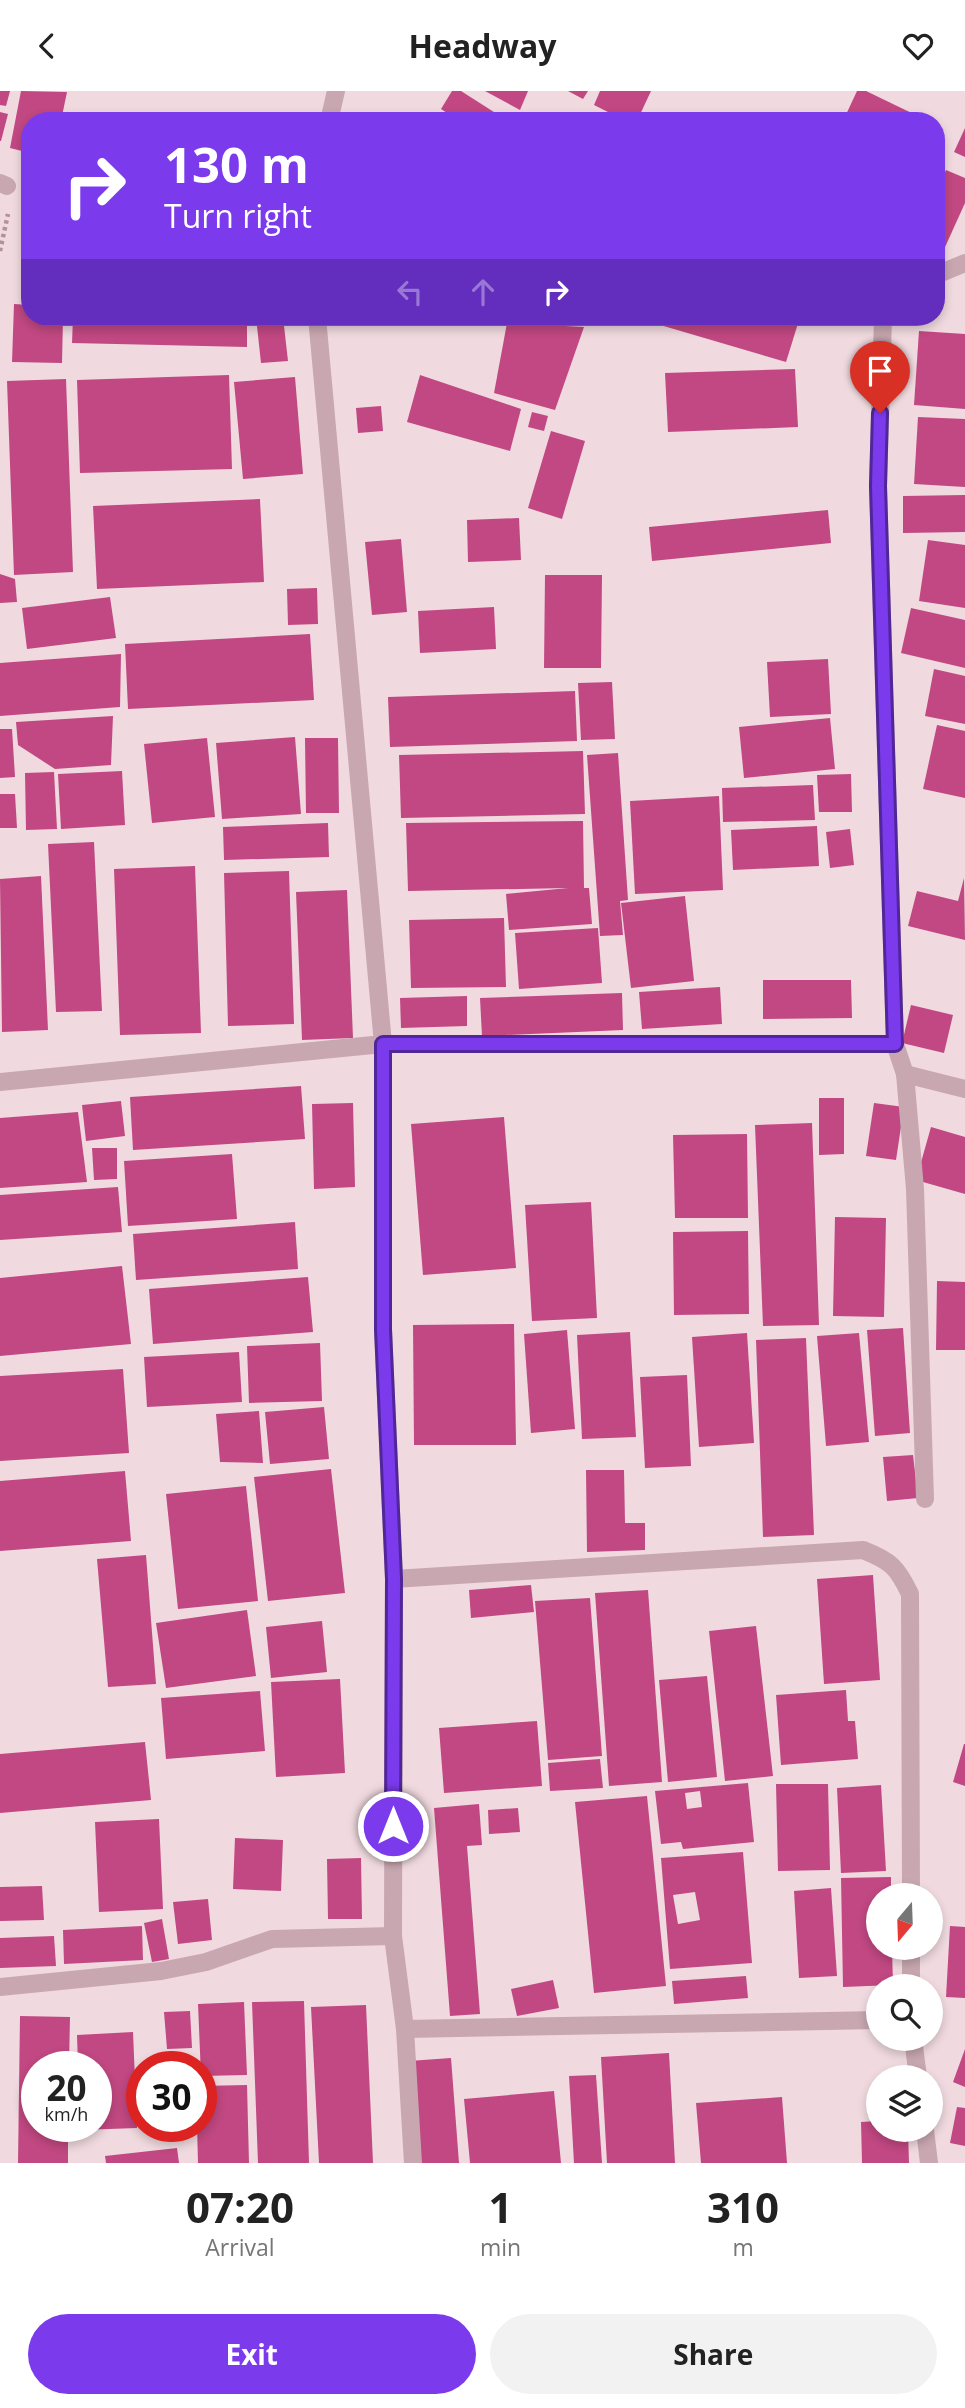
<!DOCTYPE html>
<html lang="en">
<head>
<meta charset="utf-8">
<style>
  :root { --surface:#fff; --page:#f2f2f2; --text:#222; --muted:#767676; --accent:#7c3aed }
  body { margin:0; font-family:"Open Sans",sans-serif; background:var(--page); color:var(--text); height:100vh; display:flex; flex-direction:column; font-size:26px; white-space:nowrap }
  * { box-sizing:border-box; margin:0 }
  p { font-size:23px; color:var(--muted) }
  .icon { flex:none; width:38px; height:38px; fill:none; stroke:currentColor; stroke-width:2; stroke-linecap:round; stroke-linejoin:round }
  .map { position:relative; height:2072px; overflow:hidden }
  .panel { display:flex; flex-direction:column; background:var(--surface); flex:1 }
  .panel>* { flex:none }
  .banner { position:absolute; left:21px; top:21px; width:924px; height:214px; border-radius:28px; box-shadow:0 4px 10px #0003; background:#7c3aed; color:#fff; overflow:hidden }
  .needle { width:46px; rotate:199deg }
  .buttons { position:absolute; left:866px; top:1792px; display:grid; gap:14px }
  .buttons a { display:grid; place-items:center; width:77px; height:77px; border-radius:50%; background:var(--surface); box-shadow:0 4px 10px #0003; font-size:35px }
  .speed { position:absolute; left:21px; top:1960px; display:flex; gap:14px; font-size:35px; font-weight:700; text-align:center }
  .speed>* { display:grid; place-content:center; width:91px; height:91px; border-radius:50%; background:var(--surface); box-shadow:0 4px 10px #0003; line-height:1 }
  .speed small { font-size:18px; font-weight:400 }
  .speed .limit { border:10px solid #d22; background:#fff; color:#111 }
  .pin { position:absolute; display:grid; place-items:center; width:60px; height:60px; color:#fff; margin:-72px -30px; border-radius:50% 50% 50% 0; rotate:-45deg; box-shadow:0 0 7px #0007 }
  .pin .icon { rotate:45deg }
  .me { position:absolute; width:77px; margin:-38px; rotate:0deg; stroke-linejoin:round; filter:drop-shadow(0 0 5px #0008) }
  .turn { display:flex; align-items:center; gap:24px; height:147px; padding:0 28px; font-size:32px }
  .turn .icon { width:91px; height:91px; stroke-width:2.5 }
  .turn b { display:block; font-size:49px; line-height:60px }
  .lanes { display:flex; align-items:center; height:66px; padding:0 28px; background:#0003; justify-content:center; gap:35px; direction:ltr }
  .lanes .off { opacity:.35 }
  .eta { display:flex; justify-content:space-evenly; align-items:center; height:119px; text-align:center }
  .eta b { font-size:42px; font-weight:700; line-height:49px }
  .cta { display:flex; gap:14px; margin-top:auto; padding:14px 28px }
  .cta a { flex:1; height:80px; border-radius:42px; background:var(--accent); color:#fff; font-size:28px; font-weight:700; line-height:80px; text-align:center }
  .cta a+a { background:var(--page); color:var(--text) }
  header { display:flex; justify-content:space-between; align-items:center; height:91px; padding:0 28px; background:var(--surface); font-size:32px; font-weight:700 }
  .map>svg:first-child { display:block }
  .building { fill:#c14882; fill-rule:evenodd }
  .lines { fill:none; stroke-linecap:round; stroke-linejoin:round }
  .path { stroke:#b3919b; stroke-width:4.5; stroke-dasharray:3.5 3.5; stroke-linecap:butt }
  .street { stroke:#c8a7b0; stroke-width:18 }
  .route-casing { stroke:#51269a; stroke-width:18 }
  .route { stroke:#7c3aed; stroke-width:12 }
</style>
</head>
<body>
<header><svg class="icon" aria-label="back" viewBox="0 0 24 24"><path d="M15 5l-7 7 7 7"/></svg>Headway<svg class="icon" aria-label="heart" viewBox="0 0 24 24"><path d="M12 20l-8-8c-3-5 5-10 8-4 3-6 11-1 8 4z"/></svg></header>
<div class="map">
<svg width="965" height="2072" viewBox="0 0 965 2072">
  <rect width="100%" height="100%" fill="#f0dadf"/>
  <g class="building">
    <polygon points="0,0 10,0 6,15 0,14"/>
    <polygon points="21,0 67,1 61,30 30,30 30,62 10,57"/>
    <polygon points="452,0 461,0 508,30 459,30 441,18"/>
    <polygon points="485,0 528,0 520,19"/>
    <polygon points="568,0 588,0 583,8"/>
    <polygon points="600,0 651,0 637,30 626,30 594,14"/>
    <polygon points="857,0 866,0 922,27 921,30 843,30"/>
    <polygon points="0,21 8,23 1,50 0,50"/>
    <polygon points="965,37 965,66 954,61"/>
    <polygon points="946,79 965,87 965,112 936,176 936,100"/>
    <rect x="21" y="110" width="9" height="31"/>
    <polygon points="14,213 30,214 30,226 63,226 62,272 12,271"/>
    <polygon points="73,226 247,226 247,256 72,252"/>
    <polygon points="256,226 283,226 288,270 261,272"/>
    <rect x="338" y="226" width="37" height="7"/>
    <polygon points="652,226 800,226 786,271 650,231"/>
    <polygon points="507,232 584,236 555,319 494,302"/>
    <polygon points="919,240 965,243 965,318 914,314"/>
    <polygon points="795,278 798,336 668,341 665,282"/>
    <polygon points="229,284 232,378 80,382 77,289"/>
    <polygon points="420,284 521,318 510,360 407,331"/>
    <polygon points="295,286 303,383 243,388 234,291"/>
    <polygon points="66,288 73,481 14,484 7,290"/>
    <polygon points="381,315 383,340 358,342 356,317"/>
    <polygon points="532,321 548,325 544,340 528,336"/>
    <polygon points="918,326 965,328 965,396 914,393"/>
    <polygon points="551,340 585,350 562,428 528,417"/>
    <polygon points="965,404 965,441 903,442 903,405"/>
    <polygon points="260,408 264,491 97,498 93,415"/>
    <polygon points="828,419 831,452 652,470 649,436"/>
    <polygon points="519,427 521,469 468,471 467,429"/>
    <polygon points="401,448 407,521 372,524 365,451"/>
    <polygon points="928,449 965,454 965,517 919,510"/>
    <polygon points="0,483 15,488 17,511 0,512"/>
    <polygon points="545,484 602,484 601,577 544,577"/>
    <polygon points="317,497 318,533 288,534 287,498"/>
    <polygon points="110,506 116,547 27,558 22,517"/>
    <polygon points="494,516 496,558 420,562 418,520"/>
    <polygon points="911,517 965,529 965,577 901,562"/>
    <polygon points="310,543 314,609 128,618 125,553"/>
    <polygon points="121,563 120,616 0,625 0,572"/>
    <polygon points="828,568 831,623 770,626 767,571"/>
    <polygon points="934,578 965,585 965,633 925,625"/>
    <polygon points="612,591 615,648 581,649 578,592"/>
    <polygon points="575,600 577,650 390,656 388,606"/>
    <polygon points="113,625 111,674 55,678 18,654 16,631"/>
    <polygon points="830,627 835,678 744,687 739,636"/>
    <polygon points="937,634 965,640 965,707 923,698"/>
    <polygon points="0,638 12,638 15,686 0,687"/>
    <polygon points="295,646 301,723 222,728 216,652"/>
    <polygon points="207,647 215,726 152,732 144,653"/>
    <polygon points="305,647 338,647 339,722 306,722"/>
    <polygon points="583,660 585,723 401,727 399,664"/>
    <polygon points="618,662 628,809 620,810 623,844 600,845 587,664"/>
    <polygon points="122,680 125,734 61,738 58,683"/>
    <polygon points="54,681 57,738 26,739 25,682"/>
    <polygon points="851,683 852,721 819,721 817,684"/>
    <polygon points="813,694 815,729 723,731 722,697"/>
    <polygon points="0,703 15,703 17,737 0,737"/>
    <polygon points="719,705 723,799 635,803 630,710"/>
    <polygon points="583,730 584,797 589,797 592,833 509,839 506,803 568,797 408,800 406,732"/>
    <polygon points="328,732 329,766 224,769 223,736"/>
    <polygon points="817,735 819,775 733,779 731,739"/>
    <polygon points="850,738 854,774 830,777 826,741"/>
    <polygon points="94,751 102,920 56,921 48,753"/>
    <polygon points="195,775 201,942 120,944 114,778"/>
    <polygon points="289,780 294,933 228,935 224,782"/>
    <polygon points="41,785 48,939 2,941 0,788"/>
    <polygon points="964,787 965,849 908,835 917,800 958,810"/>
    <polygon points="347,799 353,947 302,949 296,801"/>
    <polygon points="685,805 694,890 631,897 621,812"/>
    <polygon points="504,827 506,896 411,897 409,829"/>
    <polygon points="598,837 602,892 519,898 515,842"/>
    <polygon points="763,889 851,889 852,927 763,928"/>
    <polygon points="720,896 722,933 642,938 639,901"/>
    <polygon points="622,902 623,939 482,945 480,907"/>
    <polygon points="467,905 467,935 401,937 400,907"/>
    <polygon points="911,914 953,924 944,962 902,952"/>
    <polygon points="301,995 305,1048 133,1059 130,1006"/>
    <polygon points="819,1007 844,1007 844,1063 819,1064"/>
    <polygon points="121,1010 125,1045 86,1050 82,1014"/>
    <polygon points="353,1012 355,1096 314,1098 312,1013"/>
    <polygon points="874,1012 904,1016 896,1069 866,1065"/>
    <polygon points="78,1021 87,1091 0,1097 0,1027"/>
    <polygon points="504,1026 516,1177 423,1184 411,1033"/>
    <polygon points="812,1032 819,1234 763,1235 755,1034"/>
    <polygon points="931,1036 965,1046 965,1103 916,1089"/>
    <polygon points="747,1043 748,1127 675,1127 673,1044"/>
    <polygon points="92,1057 117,1057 117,1088 94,1089"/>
    <polygon points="232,1063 237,1128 128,1135 124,1070"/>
    <polygon points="118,1096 122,1141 0,1149 0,1104"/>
    <polygon points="591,1111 597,1227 532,1230 525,1114"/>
    <polygon points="835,1126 886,1127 884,1226 833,1225"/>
    <polygon points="295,1131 298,1178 136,1189 133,1143"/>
    <polygon points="748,1140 749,1223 674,1224 673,1141"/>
    <polygon points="122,1175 131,1253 0,1265 0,1187"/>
    <polygon points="308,1186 313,1241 153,1253 149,1198"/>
    <polygon points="937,1190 965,1191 965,1259 936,1259"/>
    <polygon points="514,1233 516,1354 414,1354 413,1234"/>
    <polygon points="903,1237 910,1342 875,1345 867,1239"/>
    <polygon points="567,1239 575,1338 531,1342 524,1243"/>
    <polygon points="630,1241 636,1346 582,1348 577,1244"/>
    <polygon points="747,1242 754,1352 699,1356 692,1246"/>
    <polygon points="859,1242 869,1351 826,1355 817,1245"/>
    <polygon points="806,1247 814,1444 763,1446 756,1249"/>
    <polygon points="320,1252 322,1310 249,1312 247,1255"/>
    <polygon points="239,1261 242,1311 147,1316 144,1266"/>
    <polygon points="123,1278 129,1362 0,1370 0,1285"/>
    <polygon points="687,1284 691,1375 645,1377 640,1286"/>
    <polygon points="324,1316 329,1368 270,1373 265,1321"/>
    <polygon points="259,1320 263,1372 220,1371 216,1323"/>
    <polygon points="913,1364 918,1407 887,1410 883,1366"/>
    <polygon points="331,1378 345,1502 268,1510 254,1386"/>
    <polygon points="586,1379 624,1379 625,1432 645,1432 645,1459 587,1461"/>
    <polygon points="125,1380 131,1450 0,1460 0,1390"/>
    <polygon points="246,1395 258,1510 178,1518 166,1403"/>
    <polygon points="146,1464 156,1593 108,1596 97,1468"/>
    <polygon points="873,1484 880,1589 824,1593 817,1488"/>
    <polygon points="531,1494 534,1521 471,1527 469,1499"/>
    <polygon points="648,1499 662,1691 609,1695 595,1502"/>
    <polygon points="590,1507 602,1665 548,1669 535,1510"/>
    <polygon points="247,1519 256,1585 166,1597 156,1532"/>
    <polygon points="322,1530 327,1581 271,1587 266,1536"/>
    <polygon points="756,1535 773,1685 725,1690 709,1540"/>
    <polygon points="707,1585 717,1686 668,1691 659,1589"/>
    <polygon points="340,1588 345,1682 276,1686 271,1591"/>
    <polygon points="846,1599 848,1630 855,1630 858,1668 781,1674 776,1604"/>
    <polygon points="260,1600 265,1660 166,1668 161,1607"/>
    <polygon points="537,1630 542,1695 444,1702 439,1637"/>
    <polygon points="145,1651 151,1709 0,1722 0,1663"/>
    <polygon points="964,1653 965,1653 965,1695 953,1691"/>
    <polygon points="600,1668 603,1697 550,1700 548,1672"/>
    <path d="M748,1692L754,1751L683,1758L681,1751L661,1753L655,1700ZM700,1700L702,1716L687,1718L685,1702Z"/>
    <polygon points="776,1693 828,1693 830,1779 778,1780"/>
    <polygon points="881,1694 886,1780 841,1782 837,1697"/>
    <polygon points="647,1705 666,1895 594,1902 575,1711"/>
    <polygon points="479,1713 482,1754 467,1755 480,1923 450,1925 434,1717"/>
    <polygon points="518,1717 520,1741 489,1743 488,1719"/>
    <polygon points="159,1728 163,1818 99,1821 95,1731"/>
    <polygon points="235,1747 283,1749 281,1800 233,1798"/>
    <path d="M743,1761L752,1872L670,1878L661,1767ZM695,1801L700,1829L678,1833L673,1804Z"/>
    <polygon points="361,1767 362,1828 328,1828 327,1768"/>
    <polygon points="891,1786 891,1804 878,1804 878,1857 892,1857 893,1894 843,1896 841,1787"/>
    <polygon points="42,1795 44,1829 0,1830 0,1796"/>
    <polygon points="831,1797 837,1885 799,1887 794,1800"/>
    <polygon points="208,1808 212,1849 178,1853 173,1811"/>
    <polygon points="162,1828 169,1868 152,1871 144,1832"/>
    <polygon points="142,1835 143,1869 64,1873 63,1839"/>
    <polygon points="950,1835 965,1836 965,1907 946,1906"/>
    <polygon points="54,1845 56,1875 0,1877 0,1847"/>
    <polygon points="746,1885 748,1907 674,1913 672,1890"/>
    <polygon points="553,1889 559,1917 517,1925 511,1898"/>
    <polygon points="304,1910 309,2072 258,2072 252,1911"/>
    <polygon points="244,1911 247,1984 201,1985 198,1913"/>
    <polygon points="366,1914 373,2072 319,2072 311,1916"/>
    <polygon points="190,1920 192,1957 167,1958 164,1921"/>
    <polygon points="20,1925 70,1926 69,1976 37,1976 37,2035 68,2035 68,2072 18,2072"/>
    <polygon points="133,1941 137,2037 81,2039 80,2035 96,2035 96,1976 78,1976 77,1944"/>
    <polygon points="965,1958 965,1996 953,1991"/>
    <polygon points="669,1962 675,2072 607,2072 601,1966"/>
    <polygon points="451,1967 459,2072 416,2072 409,1970"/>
    <polygon points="596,1984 602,2072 574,2072 569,1985"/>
    <polygon points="247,1994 249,2072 198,2072 197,2035 201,2035 201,1995"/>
    <polygon points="554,2000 561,2072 470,2072 464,2008"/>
    <polygon points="782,2006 787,2072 701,2072 696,2012"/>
    <polygon points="957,2016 965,2017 965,2055 950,2052"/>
    <polygon points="878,2030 878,2039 908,2039 909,2072 862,2072 861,2031"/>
    <polygon points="177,2057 179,2072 106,2072 105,2065"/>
  </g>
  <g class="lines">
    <polyline class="path" points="0,160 8,123"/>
    <g class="street">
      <polyline points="329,30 336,0"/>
      <polyline points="0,92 7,95"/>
      <polyline points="936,184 965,172"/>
      <polyline points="317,226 383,953 383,1239 394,1488 393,1845 405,1938 413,2072"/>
      <polyline points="883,226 878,395 895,953 905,983 915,1098 925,1408"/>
      <polyline points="905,983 965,998"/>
      <polyline points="0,991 383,953 895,953"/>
      <path d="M394,1488L863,1459C891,1470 897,1476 910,1503L911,1804"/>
      <polyline points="911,1857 911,1895"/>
      <polyline points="0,1896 161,1880 206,1871 272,1848 393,1845"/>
      <polyline points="405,1938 878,1929"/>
      <polyline points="913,1948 918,1986"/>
      <polyline points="925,2039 929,2072"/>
    </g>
  </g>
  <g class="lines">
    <defs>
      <polyline id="route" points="393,1735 394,1488 383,1238 383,953 895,953 878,395 880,322"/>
    </defs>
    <use href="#route" class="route-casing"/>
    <use href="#route" class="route"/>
  </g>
</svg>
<div class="buttons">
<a><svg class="needle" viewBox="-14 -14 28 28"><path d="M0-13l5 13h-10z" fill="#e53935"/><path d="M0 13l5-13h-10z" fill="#767676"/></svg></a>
<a><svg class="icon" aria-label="search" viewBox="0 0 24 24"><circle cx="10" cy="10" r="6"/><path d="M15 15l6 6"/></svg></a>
<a><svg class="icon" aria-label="layers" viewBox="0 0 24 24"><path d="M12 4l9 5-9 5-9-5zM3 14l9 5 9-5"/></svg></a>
</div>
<div class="speed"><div>20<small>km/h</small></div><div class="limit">30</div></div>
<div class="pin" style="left:880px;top:322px;background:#d93025"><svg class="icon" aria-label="arrive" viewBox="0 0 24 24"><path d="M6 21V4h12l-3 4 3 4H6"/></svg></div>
<svg class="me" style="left:393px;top:1735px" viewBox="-20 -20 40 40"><circle r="17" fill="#7c3aed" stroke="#fff" stroke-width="3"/><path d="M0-11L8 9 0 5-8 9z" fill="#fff"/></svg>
<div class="banner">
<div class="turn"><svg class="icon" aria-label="right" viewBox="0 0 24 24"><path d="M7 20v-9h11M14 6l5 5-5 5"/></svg><div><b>130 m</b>Turn right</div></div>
<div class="lanes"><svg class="icon off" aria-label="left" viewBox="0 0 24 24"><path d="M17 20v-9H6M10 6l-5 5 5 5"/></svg><svg class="icon off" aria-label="ahead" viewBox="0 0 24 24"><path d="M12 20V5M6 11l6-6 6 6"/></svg><svg class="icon" aria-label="right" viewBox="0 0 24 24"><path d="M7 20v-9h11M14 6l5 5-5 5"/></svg></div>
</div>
</div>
<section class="panel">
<div class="eta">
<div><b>07:20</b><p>Arrival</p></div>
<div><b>1</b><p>min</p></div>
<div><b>310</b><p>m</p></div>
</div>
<div class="cta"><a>Exit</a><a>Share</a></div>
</section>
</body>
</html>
